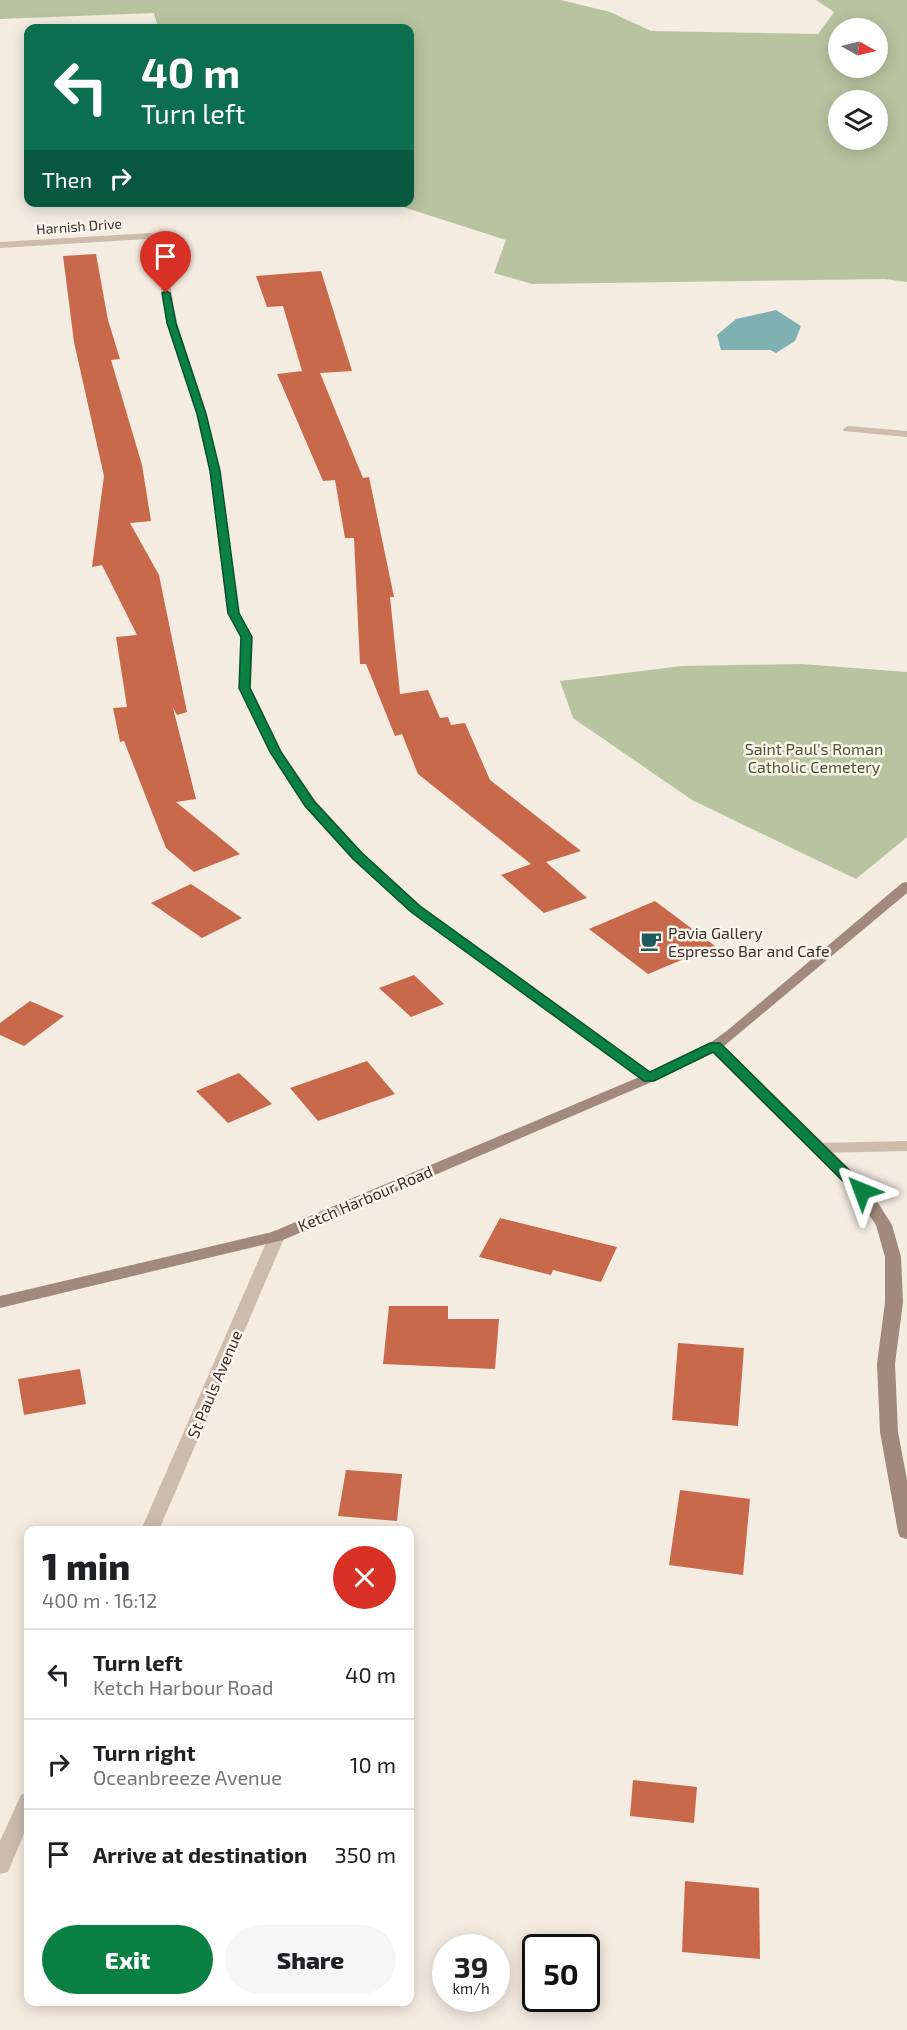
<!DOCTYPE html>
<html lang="en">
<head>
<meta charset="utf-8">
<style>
  :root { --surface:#fff; --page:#f6f6f6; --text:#202124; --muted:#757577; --line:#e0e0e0; --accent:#0b8043 }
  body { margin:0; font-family:"Exo 2",sans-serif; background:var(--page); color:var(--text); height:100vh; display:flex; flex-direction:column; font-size:22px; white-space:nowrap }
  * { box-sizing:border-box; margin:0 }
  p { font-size:20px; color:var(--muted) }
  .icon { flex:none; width:33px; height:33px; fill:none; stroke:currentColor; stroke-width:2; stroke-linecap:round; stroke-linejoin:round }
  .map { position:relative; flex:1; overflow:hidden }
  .panel { position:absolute; left:24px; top:1526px; width:390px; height:480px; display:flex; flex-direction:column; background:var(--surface); border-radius:12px; box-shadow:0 3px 15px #0003 }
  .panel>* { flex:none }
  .guide { position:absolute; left:24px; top:24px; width:390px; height:183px; border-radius:12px; box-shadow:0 3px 15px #0003; background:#0b6e4f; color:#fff; overflow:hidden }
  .needle { width:39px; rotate:98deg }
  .fabs { position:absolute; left:828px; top:18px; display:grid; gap:12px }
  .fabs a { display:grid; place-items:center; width:60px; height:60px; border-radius:50%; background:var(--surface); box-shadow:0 3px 15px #0003; font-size:30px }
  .speed { position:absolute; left:432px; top:1934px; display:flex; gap:12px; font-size:30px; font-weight:700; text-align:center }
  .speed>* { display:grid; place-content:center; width:78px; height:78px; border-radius:50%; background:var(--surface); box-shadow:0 3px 15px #0003; line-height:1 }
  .speed small { font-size:15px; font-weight:400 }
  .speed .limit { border:3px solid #111; border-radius:9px; background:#fff; color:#111 }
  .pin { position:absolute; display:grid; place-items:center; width:51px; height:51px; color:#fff; margin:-62px -26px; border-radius:50% 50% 50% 0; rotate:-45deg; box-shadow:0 0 6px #0007 }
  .pin .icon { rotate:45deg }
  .me { position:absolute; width:66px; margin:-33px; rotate:316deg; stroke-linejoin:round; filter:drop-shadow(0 0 4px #0008) }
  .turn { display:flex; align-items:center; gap:21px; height:126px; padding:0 18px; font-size:27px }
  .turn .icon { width:78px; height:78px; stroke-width:2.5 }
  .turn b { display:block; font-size:42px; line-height:51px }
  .then { display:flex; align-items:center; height:57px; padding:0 18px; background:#0003; gap:12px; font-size:22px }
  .round { display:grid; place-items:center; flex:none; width:63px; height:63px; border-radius:32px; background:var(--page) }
  .headline { display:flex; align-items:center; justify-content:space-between; height:102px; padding:0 18px }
  h1 { font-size:36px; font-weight:800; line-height:45px }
  .cta { display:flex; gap:12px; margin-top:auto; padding:12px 18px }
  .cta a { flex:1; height:69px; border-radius:36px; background:var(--accent); color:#fff; font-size:24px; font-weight:800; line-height:69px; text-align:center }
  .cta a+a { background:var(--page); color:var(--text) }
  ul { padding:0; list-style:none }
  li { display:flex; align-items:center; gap:18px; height:90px; padding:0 18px; border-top:2px solid var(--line) }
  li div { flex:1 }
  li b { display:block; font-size:22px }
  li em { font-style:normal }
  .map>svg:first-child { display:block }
  .green { fill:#b8c4a0; fill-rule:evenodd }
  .water { fill:#7fb0b2 }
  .building { fill:#c8694b }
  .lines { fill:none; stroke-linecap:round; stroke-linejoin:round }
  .lane { fill:#cdbbac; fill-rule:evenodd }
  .street { fill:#cdbbac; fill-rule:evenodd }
  .secondary { fill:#a18a7d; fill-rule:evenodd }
  .route { fill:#0b8043; stroke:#07532c; stroke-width:1.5 }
  .labels { text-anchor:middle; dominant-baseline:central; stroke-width:5; stroke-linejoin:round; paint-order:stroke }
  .far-street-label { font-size:14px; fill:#3b302b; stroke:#fbf5ee }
  .park-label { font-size:16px; fill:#4a5a2e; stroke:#fbf5ee }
  .poi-label { font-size:16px; fill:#3b302b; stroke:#fbf5ee; text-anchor:start }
  .street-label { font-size:16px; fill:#3b302b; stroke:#fbf5ee }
</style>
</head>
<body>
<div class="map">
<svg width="907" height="2030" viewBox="0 0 907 2030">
  <rect width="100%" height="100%" fill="#f4ebe1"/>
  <g class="green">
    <path d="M0,0H561L610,12L651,31L818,34L834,12L816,0H907V282L885,279L532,284L494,273L506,240L400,206L227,203L410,202V28H158L154,13L0,19ZM838,28H878V68H838ZM838,100H878V140H838Z"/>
    <polygon points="801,664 907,672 907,837 856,879 692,800 573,718 560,681 682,666"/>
  </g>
  <polygon class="water" points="776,310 801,326 795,341 776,353 770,350 721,350 717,335 736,319"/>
  <g class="building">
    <polygon points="96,254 108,320 120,359 111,360 142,465 151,521 130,523 159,575 187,712 177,715 173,708 196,799 176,802 240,854 194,872 166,848 124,741 120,742 113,708 127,707 116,637 137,635 102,565 92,567 104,476 74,342 63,256"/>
    <polygon points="321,271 352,371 320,373 363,478 369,477 394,597 390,597 400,694 428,690 440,718 448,717 451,725 465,723 490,780 581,851 546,862 587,898 544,913 501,875 531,864 418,774 402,734 395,736 366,664 360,664 354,538 345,538 335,480 323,481 277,374 302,371 283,306 267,307 256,276"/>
    <polygon points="191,884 242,918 202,938 151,903"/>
    <polygon points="655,901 715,946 648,974 589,929"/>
    <polygon points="414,975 444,1004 411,1017 379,988"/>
    <polygon points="30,1001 64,1016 24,1046 0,1035 0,1023"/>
    <polygon points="367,1061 395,1094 318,1121 290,1088"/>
    <polygon points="239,1073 272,1104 228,1123 196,1091"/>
    <polygon points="500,1218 617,1247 601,1282 553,1270 551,1275 479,1257"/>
    <polygon points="389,1306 448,1306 448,1319 499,1319 495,1369 383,1364"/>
    <polygon points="678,1343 744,1348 738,1426 672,1420"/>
    <polygon points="80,1369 86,1404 24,1415 18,1379"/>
    <polygon points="346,1470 402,1474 397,1521 338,1516"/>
    <polygon points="680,1490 750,1499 743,1575 669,1565"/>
    <polygon points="633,1780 697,1787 694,1823 630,1816"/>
    <polygon points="685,1881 759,1888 760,1959 682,1952"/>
  </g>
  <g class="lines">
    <polygon class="lane" points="848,426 907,431 907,437 844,431 843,429"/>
    <g class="street">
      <polygon points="151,233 156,236 169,278 177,323 207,414 220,471 239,613 252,637 251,688 282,752 315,800 363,853 421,906 654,1075 657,1078 654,1081 644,1081 411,912 353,859 305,806 270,752 239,688 240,637 227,613 210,471 197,414 167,323 159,278 147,239 0,248 0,242"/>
      <polygon points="907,1141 907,1151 820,1153 812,1148 820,1143"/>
      <polygon points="277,1230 283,1232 285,1236 159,1530 141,1530 269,1236 271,1232"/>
      <polygon points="28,1792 28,1824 8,1872 0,1874 0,1841 21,1795"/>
    </g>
    <polygon class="secondary" points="907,882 907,893 724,1046 868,1187 892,1225 901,1257 903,1302 895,1364 898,1432 907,1480 907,1539 900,1537 898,1532 880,1432 877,1364 885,1302 885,1257 876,1225 856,1195 713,1053 654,1081 283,1240 0,1308 0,1296 272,1232 644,1075 710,1043 728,1030 902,883"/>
  </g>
  <polygon class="route" points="166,291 170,293 176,323 206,414 220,471 239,613 252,637 250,688 281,752 314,801 362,853 420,906 650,1072 710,1043 720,1043 867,1188 869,1191 867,1195 857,1195 713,1052 654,1081 644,1081 411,912 353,859 305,806 270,752 239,688 241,637 228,613 210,471 197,414 167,323 162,293"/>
  <defs>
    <symbol id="cafe-bare" viewBox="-9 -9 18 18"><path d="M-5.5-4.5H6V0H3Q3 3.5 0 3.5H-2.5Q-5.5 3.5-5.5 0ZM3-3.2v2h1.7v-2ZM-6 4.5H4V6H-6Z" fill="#1f5a5e" stroke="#fbf5ee" stroke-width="2.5" paint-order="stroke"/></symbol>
  </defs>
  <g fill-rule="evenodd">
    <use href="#cafe-bare" x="636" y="926" width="30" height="30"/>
  </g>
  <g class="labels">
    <g class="far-street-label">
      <text transform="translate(79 226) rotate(-4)">Harnish Drive</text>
    </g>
    <g class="park-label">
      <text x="814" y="748">Saint Paul's Roman<tspan x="814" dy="18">Catholic Cemetery</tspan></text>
    </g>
    <g class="poi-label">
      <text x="668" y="932">Pavia Gallery<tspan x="668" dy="18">Espresso Bar and Cafe</tspan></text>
    </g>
    <g class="street-label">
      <text transform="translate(365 1198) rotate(-23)">Ketch Harbour Road</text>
      <text transform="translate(214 1384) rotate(-67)">St Pauls Avenue</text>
    </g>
  </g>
</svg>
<div class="fabs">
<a><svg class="needle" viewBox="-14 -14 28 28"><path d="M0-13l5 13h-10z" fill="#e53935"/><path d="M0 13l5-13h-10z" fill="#757577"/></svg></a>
<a><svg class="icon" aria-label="layers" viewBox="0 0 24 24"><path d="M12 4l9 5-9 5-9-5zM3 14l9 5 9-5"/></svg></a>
</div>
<div class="speed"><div>39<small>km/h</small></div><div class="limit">50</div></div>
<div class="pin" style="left:166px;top:293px;background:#d93025"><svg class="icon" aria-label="arrive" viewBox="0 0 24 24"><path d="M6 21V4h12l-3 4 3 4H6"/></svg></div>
<svg class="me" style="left:862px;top:1191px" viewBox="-20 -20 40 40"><path d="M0-17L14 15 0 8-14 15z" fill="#0b8043" stroke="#fff" stroke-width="4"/></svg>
<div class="guide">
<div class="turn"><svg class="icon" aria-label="left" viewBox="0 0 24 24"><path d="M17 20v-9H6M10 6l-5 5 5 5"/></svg><div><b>40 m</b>Turn left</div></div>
<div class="then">Then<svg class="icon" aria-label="right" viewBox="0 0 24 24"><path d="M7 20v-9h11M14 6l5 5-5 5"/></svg></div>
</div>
<section class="panel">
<div class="headline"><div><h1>1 min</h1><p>400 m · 16:12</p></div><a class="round" style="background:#d93025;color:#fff"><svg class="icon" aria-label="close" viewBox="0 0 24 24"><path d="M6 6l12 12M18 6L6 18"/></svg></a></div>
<ul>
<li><svg class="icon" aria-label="left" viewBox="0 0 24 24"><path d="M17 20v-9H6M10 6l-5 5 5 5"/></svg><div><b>Turn left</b><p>Ketch Harbour Road</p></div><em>40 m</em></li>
<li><svg class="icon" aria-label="right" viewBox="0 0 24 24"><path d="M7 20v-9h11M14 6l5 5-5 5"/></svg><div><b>Turn right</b><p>Oceanbreeze Avenue</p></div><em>10 m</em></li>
<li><svg class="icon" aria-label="arrive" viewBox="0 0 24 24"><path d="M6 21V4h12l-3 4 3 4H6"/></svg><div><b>Arrive at destination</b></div><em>350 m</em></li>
</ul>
<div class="cta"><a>Exit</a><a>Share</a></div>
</section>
</div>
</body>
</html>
